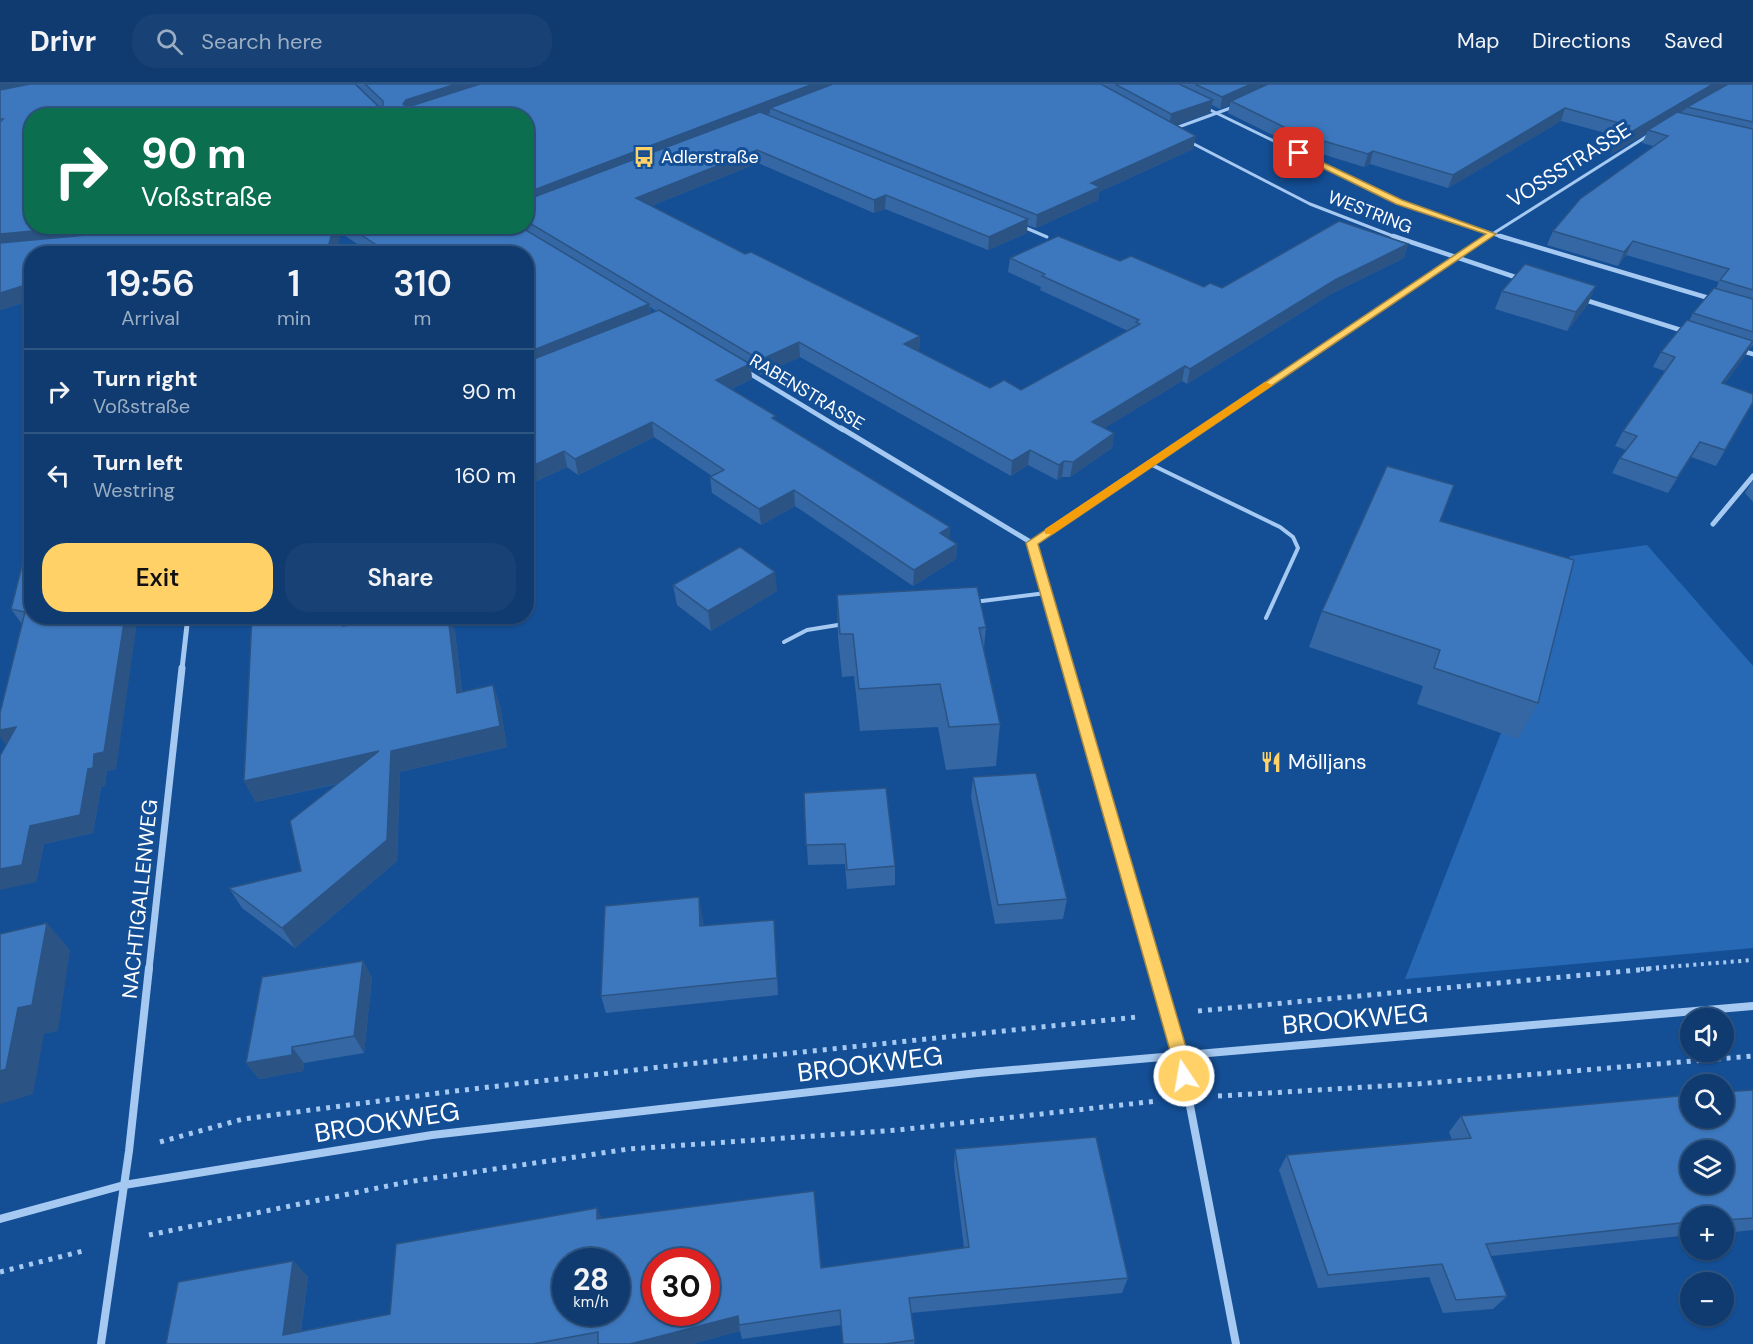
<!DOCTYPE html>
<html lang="en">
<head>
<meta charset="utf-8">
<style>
  :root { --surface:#0f3b70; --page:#184275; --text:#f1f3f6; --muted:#9badc3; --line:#2f5583; --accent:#ffd167 }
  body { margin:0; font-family:"DM Sans",sans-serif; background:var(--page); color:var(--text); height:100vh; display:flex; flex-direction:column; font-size:22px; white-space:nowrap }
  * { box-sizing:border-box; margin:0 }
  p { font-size:20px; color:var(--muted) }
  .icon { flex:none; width:33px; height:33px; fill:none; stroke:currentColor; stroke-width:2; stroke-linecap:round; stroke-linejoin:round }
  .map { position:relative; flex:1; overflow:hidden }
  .panel { position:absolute; left:24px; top:162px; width:510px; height:378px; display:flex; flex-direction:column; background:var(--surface); border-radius:24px; box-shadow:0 2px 4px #0004,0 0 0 2px var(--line) }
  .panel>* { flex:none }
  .guide { position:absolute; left:24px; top:24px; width:510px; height:126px; border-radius:24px; box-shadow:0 2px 4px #0004,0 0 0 2px var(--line); background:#0b6e4f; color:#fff; overflow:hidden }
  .buttons { position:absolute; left:1680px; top:924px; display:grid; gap:12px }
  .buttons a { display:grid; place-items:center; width:54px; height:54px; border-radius:50%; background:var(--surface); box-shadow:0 2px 4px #0004,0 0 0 2px var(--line); font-size:30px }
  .speed { position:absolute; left:552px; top:1164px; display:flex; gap:12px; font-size:30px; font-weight:700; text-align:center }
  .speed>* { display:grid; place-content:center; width:78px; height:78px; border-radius:50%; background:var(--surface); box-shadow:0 2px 4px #0004,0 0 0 2px var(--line); line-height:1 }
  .speed small { font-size:15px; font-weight:400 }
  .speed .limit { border:9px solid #d22; background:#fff; color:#111 }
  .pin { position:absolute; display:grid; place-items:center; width:51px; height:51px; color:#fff; margin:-26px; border-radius:12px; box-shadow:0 3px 9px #0006 }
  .me { position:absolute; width:66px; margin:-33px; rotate:348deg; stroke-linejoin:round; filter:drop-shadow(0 0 4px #0008) }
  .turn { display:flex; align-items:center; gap:21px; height:126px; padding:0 18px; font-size:27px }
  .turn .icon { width:78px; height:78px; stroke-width:2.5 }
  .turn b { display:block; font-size:42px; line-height:51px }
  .eta { display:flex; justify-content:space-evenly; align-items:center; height:102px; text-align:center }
  .eta b { font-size:36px; font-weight:600; line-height:42px }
  .button { display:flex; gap:12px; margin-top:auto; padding:12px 18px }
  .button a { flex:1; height:69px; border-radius:24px; background:var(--accent); color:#111; font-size:24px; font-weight:600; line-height:69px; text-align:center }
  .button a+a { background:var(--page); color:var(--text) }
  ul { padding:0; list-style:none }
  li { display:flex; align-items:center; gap:18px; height:84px; padding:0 18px; border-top:2px solid var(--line) }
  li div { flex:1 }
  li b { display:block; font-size:22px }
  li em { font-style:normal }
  header { display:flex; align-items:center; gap:36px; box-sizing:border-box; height:84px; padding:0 30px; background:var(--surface); border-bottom:2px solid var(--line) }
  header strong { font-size:28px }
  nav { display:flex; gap:33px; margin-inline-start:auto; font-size:21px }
  .search { width:420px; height:54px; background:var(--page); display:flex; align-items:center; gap:15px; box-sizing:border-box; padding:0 21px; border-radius:24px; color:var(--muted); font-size:22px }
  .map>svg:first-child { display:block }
  .green { fill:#2769b5 }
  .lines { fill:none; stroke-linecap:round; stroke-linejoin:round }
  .path-far1 { stroke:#a6c9f2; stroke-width:4; stroke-dasharray:3 4.5; stroke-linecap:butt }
  .path { stroke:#a6c9f2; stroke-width:5; stroke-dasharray:4 6; stroke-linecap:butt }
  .service { stroke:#a6c9f2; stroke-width:4 }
  .minor-far4 { stroke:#a6c9f2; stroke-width:3 }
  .minor-far3 { stroke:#a6c9f2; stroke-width:4.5 }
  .minor-far2 { stroke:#a6c9f2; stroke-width:5 }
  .minor-far1 { stroke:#a6c9f2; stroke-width:7 }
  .minor { stroke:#a6c9f2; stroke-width:8 }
  .wall { fill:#3467a3; fill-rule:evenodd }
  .shaded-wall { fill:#2b5485 }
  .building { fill:#3d78be; stroke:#2b5485; stroke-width:1.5; fill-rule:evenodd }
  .route { fill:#ffd167; stroke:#a68843; stroke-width:1.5 }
  .slow { fill:#f59e0b }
  .labels { text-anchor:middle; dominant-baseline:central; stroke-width:6; stroke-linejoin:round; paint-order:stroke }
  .far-poi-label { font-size:18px; fill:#fff; stroke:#144f96; text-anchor:start }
  .far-street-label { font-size:18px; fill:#fff; stroke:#144f96 }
  .street-label { font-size:21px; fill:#fff; stroke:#144f96 }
  .poi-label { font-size:21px; fill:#fff; stroke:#144f96; text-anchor:start }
  .near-street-label { font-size:26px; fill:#fff; stroke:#144f96 }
</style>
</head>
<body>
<header>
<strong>Drivr</strong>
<div class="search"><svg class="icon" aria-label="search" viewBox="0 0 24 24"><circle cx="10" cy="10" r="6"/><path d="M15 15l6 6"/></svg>Search here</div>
<nav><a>Map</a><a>Directions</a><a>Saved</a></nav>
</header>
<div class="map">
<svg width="1753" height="1260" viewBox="0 0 1753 1260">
  <rect width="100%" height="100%" fill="#144f96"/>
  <polygon class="green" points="1647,461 1753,582 1753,864 1405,895 1570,472"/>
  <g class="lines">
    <polyline class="path-far1" points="1641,885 1753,876"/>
    <g class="path">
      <polyline points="1198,927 1659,884"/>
      <polyline points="1218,1012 1417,1000 1753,972"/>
      <polyline points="160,1058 243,1035 447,1008 669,982 1137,933"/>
      <polyline points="149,1151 407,1098 629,1065 898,1046 1157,1017"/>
      <polyline points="0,1188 83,1167"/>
    </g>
    <g class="service">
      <polyline points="1150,380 1280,443 1293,453 1298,464 1266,534"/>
      <polyline points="974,518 1046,509"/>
      <polyline points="784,558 807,546 844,540"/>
    </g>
    <g class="minor-far4">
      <polyline points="1204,23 1399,118 1505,154"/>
      <polyline points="1173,45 1236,22"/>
      <polyline points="1188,57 1310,120 1398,154"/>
      <polyline points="1019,141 1047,153"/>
      <polyline points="1486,154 1652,49"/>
    </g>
    <g class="minor-far3">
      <polyline points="1393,152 1521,195"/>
      <polyline points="1500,152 1712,215"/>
      <polyline points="1582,215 1687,248"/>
      <polyline points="1739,266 1753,270"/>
      <polyline points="744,286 843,346"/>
      <polyline points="1201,346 1488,152"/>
    </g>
    <g class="minor-far2">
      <polyline points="841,344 1032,459"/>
      <polyline points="1713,440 1753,392"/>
      <polyline points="1032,459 1069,585"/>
      <polyline points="1032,459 1203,344"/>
      <polyline points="182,585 188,532"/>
    </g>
    <g class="minor-far1">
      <polyline points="1068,584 1155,885"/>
      <polyline points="149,885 182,584"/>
    </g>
    <g class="minor">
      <polyline points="1155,884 1180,970 1236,1260"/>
      <polyline points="0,1135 124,1101 432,1051 978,989 1753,922"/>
      <polyline points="101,1260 129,1067 149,884"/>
    </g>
  </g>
  <g class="wall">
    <path d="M0,0L379,22L356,0H1753V261L1750,264H1749L1745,272L1724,300L1753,318L1716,382L1691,373L1668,409L1612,389L1620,374L1626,366L1615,362L1623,347L1665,287L1653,283L1661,268L1689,237L1693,229L1716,204L1719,198L1626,171L1618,182L1547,161L1553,147L1653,62L1642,59L1647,49L1611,70L1616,57L1620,53L1561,37L1448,104L1370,80L1364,83L1293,61L1228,29L1230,20L1220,25L1212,21L1210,29L1175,41L1193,65L1099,108L1098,116L1036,144L1027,141V149L988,166L885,125L874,129L758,79L651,122L745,170L920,252L919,267L990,304L1021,306L1128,247L1040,206L1041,203L1008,188L1010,174L1120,177L1204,203L1222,204L1408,160L1404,174L1331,210L1187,300L1182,297L1104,344L1114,349L1112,364L1070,393H1062L1057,396L1028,381L1011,392L800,273L761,291L751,284L752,295L731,305L776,337L950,443L949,455L957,460L956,475L913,502L795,422L761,441L712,409L710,393L712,392L654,353L578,391L567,383L526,402V170H372L341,149L335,170H32V216L0,226ZM526,32V142H32ZM650,223L656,227L651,230Z"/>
    <polygon points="1502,207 1588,220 1567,247 1495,225"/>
    <polygon points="1753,396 1753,418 1745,409"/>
    <polygon points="1440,437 1538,619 1518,655 1417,620 1423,602 1309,563 1322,527"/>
    <polygon points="32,443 116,685 107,687 105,702 101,703 93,749 44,760 36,798 6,661 22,540 11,525"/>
    <polygon points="673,501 777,507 711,547 677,521"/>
    <polygon points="837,511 986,543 984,564 1000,640 996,682 946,686 938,643 860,647 854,592 842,593 838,553"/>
    <polygon points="390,532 449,532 455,548 462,608 493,601 500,622 507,663 400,688 397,777 295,864 242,824 229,804 301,787 337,700 256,718 244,697 252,543 351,541"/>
    <polygon points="973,693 1067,815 1063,835 995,840 971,713"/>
    <polygon points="804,709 895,782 895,801 847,805 845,780 808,781"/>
    <polygon points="702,830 703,842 774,836 778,911 606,929 601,912"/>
    <polygon points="363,877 372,894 364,969 304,979 303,987 259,995 246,979"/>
    <polygon points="1753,1006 1753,1146 1724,1149 1724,1132 1690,1132 1690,1151 1491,1172 1507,1212 1493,1225 1443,1229 1429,1193 1318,1204 1279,1086 1287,1071 1452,1056 1449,1048 1461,1032"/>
    <polygon points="955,1065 1128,1194 1122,1209 911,1229 915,1256 914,1260 843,1260 841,1241 742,1255 740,1247 692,1260 166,1260 293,1177 308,1193 301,1247 390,1230 597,1124 601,1134 821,1184 964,1164 954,1082"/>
  </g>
  <g class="shaded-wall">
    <polygon points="0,0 57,0 0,12"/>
    <polygon points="456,0 496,0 407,32 403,20 406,16"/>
    <polygon points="813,0 844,0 770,24 770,29 526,124 526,109"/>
    <polygon points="1251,0 1276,0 1231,17 1230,20 1220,25 1222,13"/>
    <polygon points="1713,0 1728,0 1687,23 1686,25 1650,47 1648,46 1647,49 1611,70 1616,57"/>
    <polygon points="1213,16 1210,29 1169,43 1171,30"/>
    <polygon points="1565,24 1561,37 1448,104 1453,91"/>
    <polygon points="1196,52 1193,65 1099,108 1098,116 1036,144 1037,131 1091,99"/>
    <polygon points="757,66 758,79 638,127 636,114"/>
    <polygon points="1373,67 1370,80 1364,83 1368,70"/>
    <polygon points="886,111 885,125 874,129 874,116"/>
    <polygon points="1028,135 1027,149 988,166 989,153"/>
    <polygon points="88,142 254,142 0,164 0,150"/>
    <polygon points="334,142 339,142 341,149 335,170 327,170 327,167"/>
    <polygon points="1633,157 1626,171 1618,182 1624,168"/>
    <polygon points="1408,160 1404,174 1331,210 1187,300 1190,285 1335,196"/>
    <polygon points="32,199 32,216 0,226 0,209"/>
    <polygon points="1596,202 1588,220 1567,247 1576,228"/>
    <polygon points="649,220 652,235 526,285 526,269"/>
    <polygon points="920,252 919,267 904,274 904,260"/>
    <polygon points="799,258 800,273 761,291 760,276"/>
    <polygon points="1753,258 1745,272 1713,314 1722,299"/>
    <polygon points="750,280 752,295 717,311 716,296"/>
    <polygon points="1185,282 1182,297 1090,353 1092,338"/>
    <polygon points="652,338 654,353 578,391 575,375"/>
    <polygon points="1114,349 1112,364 1070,393 1073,378"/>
    <polygon points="1700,358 1691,373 1668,409 1677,394"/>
    <polygon points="1030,366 1028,381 1011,392 1012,377"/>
    <polygon points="564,367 567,383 526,402 526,385"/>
    <polygon points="1064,377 1062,393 1057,396 1059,381"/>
    <polygon points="794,406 795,422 761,441 759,425"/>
    <polygon points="950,443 949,458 940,449"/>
    <polygon points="957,460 956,475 913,502 914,486"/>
    <polygon points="775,488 777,507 711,547 708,527"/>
    <polygon points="125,532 138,532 116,685 107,687 105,702 101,703 93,749 44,760 36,798 0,806 0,785 30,742 94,670"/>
    <polygon points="246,532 257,532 253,546"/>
    <polygon points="343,532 351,532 352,564 343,542"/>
    <polygon points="448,532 449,532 455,548 464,630 457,609"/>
    <polygon points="493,601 500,622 507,663 400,688 397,777 295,864 282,844 391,667"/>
    <polygon points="16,643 9,665 0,653 0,646"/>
    <polygon points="379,667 388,688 256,718 244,697"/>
    <polygon points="699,813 702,830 703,860 700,842"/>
    <polygon points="47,839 70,866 58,947 44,950 33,1010 0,1020 0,987 18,924"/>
    <polygon points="363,877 372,894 364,969 354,952"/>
    <polygon points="292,963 304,979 303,987 259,995 246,979"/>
    <polygon points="597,1124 604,1140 597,1135"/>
    <polygon points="293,1177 308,1193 299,1260 283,1251"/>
    <polygon points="738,1232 739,1241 740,1247 692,1260 630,1260"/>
  </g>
  <g class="building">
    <polygon points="30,0 355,0 378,22 383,23 383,17 365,0 456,0 406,16 403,20 408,23 480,0 813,0 526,109 526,32 32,32 32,142 88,142 0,150 0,38 3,35 0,35 0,6"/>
    <polygon points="833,0 1101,0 1196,52 1091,99 1100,103 1037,131 770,24"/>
    <polygon points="1115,0 1179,0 1213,16 1171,30"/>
    <polygon points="1195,0 1251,0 1222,13"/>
    <polygon points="1268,0 1713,0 1616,57 1630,42 1565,24 1453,91 1373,67 1368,70 1296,49 1231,17"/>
    <polygon points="1728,0 1753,0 1753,38 1687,23"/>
    <polygon points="760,28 1028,135 989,153 886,111 874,116 757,66 636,114 745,170 751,168 920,252 904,260 990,304 1004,296 1021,306 1140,240 1136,238 1139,236 1042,192 1045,190 1010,174 1058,152 1120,177 1131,172 1204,203 1210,199 1222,204 1339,137 1408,160 1335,196 1190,285 1185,282 1092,338 1114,349 1073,378 1064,377 1059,381 1030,366 1012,377 799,258 760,276 526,137 526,116"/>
    <polygon points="1677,28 1753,45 1753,206 1720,196 1729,185 1633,157 1624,168 1553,147 1580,115 1668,52 1648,46"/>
    <polygon points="183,142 334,142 327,167 300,170 32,170 32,199 0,209 0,159"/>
    <polygon points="348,142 519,142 649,220 526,269 526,170 390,170"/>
    <polygon points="1525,180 1596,202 1576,228 1502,207"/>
    <polygon points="1714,204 1753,215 1753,248 1693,229"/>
    <polygon points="659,226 750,280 716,296 776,332 772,334 950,443 940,449 957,460 914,486 794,406 759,425 710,393 724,386 652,338 575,375 564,367 526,385 526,278"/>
    <polygon points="1687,236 1753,257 1722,299 1753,310 1753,318 1725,366 1700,358 1677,394 1620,374 1637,352 1623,347 1675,273 1661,268"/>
    <polygon points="1387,382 1454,401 1440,437 1574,476 1538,619 1434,584 1440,566 1322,527"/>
    <polygon points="32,443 32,532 125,532 104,668 94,670 93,684 88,685 80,731 30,742 22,781 0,785 0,672 16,643 0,646 0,629 25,528 11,525"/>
    <polygon points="740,463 775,488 708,527 673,501"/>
    <polygon points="977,503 986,543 979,544 1000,640 949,643 940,600 859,605 853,550 840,550 837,511"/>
    <polygon points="252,532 343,532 343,542 390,532 448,532 457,609 493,601 500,642 391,667 387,756 282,844 229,804 301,787 290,737 379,667 244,697"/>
    <polygon points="1036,689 1067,815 998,821 973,693"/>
    <polygon points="886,704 895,782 847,786 845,760 806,761 804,709"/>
    <polygon points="699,813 700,842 774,836 777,894 601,912 605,822"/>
    <polygon points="47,839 32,921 18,924 6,985 0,987 0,850"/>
    <polygon points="363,877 354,952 292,963 292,971 246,979 262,893"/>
    <path d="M1753,1006V1134L1724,1136V1132H1690V1138L1486,1160L1507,1212L1456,1216L1442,1180L1328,1191L1287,1071L1471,1054L1461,1032L1690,1011V1034H1724V1008ZM1690,1066H1724V1100H1690Z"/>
    <path d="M1096,1053L1128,1194L909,1214L915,1256L885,1260H843L840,1226L739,1241L738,1232L630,1260H598V1248L533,1260H166L178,1198L293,1177L283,1251L390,1230L396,1160L597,1124V1135L814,1107L821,1184L969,1163L955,1065ZM566,1178H616V1228H566ZM656,1178H706V1228H656Z"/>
  </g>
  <polygon class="route" points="1296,68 1301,68 1402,116 1496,150 1038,460 1188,970 1193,992 1190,998 1184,1000 1178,998 1171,970 1026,459 1486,150 1396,120 1296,71"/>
  <polygon class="slow" points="1265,298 1273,301 1053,450 1045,450 1045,445"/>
  <defs>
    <symbol id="bus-bare" viewBox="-9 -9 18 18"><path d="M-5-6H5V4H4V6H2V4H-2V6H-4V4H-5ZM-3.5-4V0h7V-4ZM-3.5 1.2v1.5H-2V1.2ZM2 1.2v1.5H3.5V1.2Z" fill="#ffd167" stroke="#144f96" stroke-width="2.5" paint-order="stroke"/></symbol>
    <symbol id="restaurant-bare" viewBox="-9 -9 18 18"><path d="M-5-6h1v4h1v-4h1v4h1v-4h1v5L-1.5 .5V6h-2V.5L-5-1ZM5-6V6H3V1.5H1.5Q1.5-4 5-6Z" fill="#ffd167" stroke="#144f96" stroke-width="2.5" paint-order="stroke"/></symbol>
  </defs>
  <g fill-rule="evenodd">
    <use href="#bus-bare" x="629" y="58" width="30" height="30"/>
    <use href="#restaurant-bare" x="1256" y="663" width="30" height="30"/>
  </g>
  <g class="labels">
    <g class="far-poi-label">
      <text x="661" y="73">Adlerstraße</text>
    </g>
    <g class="far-street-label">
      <text transform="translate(1370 128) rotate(21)">WESTRING</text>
      <text transform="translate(807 308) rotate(31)">RABENSTRASSE</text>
    </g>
    <g class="street-label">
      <text transform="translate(1569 81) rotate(-32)">VOSSSTRASSE</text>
      <text transform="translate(140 815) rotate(-84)">NACHTIGALLENWEG</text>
    </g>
    <g class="poi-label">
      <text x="1288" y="678">Mölljans</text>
    </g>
    <g class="near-street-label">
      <text transform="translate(1355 935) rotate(-5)">BROOKWEG</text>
      <text transform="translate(870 980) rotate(-7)">BROOKWEG</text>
      <text transform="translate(387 1038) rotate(-9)">BROOKWEG</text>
    </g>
  </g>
</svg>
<div class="buttons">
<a><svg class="icon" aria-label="sound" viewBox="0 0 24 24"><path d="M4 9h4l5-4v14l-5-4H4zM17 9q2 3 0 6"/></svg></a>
<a><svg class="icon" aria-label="search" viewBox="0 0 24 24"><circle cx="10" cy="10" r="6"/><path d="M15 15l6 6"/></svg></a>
<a><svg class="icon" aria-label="layers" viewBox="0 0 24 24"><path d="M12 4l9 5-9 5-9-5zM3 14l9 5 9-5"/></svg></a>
<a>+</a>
<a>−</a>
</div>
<div class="speed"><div>28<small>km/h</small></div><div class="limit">30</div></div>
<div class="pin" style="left:1299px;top:69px;background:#d93025"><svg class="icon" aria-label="arrive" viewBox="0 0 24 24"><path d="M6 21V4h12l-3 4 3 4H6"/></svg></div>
<svg class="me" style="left:1184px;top:992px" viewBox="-20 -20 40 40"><circle r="17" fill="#ffd167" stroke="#fff" stroke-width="3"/><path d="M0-11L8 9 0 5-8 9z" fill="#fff"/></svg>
<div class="guide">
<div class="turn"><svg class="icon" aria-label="right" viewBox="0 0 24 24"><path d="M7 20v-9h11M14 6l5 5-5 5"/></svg><div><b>90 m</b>Voßstraße</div></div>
</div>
<section class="panel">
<div class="eta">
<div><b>19:56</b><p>Arrival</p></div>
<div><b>1</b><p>min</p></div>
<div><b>310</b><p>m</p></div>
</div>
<ul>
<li><svg class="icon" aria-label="right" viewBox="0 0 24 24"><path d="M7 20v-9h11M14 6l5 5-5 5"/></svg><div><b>Turn right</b><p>Voßstraße</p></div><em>90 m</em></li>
<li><svg class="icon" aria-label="left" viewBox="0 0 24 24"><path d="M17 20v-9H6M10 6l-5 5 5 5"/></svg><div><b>Turn left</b><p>Westring</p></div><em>160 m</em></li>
</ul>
<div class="button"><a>Exit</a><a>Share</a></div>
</section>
</div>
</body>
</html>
